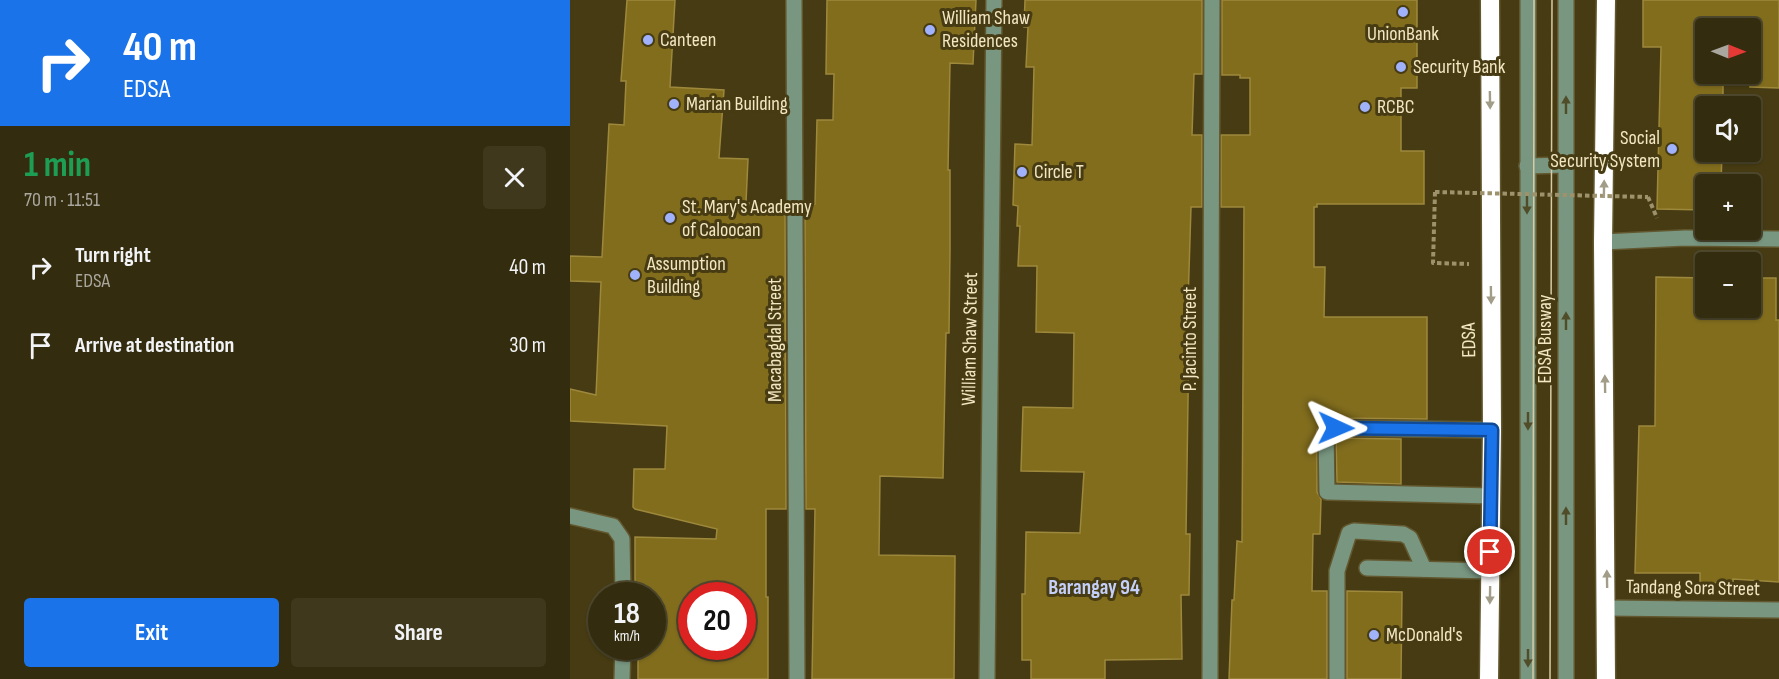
<!DOCTYPE html>
<html lang="en">
<head>
<meta charset="utf-8">
<style>
  :root { --surface:#342c0e; --page:#3f381c; --text:#f1f3f6; --muted:#a9a79e; --line:#4e482e; --accent:#1a73e8 }
  body { margin:0; font-family:"Sofia Sans Condensed",sans-serif; background:var(--page); color:var(--text); height:100vh; display:flex; flex-direction:column; font-size:22px; white-space:nowrap }
  * { box-sizing:border-box; margin:0 }
  p { font-size:20px; color:var(--muted) }
  .icon { flex:none; width:33px; height:33px; fill:none; stroke:currentColor; stroke-width:2; stroke-linecap:round; stroke-linejoin:round }
  .map { position:relative; flex:1; overflow:hidden }
  .panel { display:flex; flex-direction:column; background:var(--surface); width:570px }
  .panel>* { flex:none }
  .banner { background:#1a73e8; color:#fff; overflow:hidden }
  .needle { width:39px; rotate:91deg }
  .buttons { position:absolute; left:1125px; top:18px; display:grid; gap:12px }
  .buttons a { display:grid; place-items:center; width:66px; height:66px; border-radius:6px; background:var(--surface); box-shadow:0 2px 4px #0004,0 0 0 2px var(--line); font-size:30px }
  .speed { position:absolute; left:18px; top:582px; display:flex; gap:12px; font-size:30px; font-weight:700; text-align:center }
  .speed>* { display:grid; place-content:center; width:78px; height:78px; border-radius:50%; background:var(--surface); box-shadow:0 2px 4px #0004,0 0 0 2px var(--line); line-height:1 }
  .speed small { font-size:15px; font-weight:400 }
  .speed .limit { border:9px solid #d22; background:#fff; color:#111 }
  .pin { position:absolute; display:grid; place-items:center; width:51px; height:51px; color:#fff; margin:-26px; border:3px solid #fff; border-radius:50%; box-shadow:0 2px 6px #0007 }
  .me { position:absolute; width:66px; margin:-33px; rotate:91deg; stroke-linejoin:round; filter:drop-shadow(0 0 4px #0008) }
  .turn { display:flex; align-items:center; gap:21px; height:126px; padding:0 24px; font-size:27px }
  .turn .icon { width:78px; height:78px; stroke-width:2.5 }
  .turn b { display:block; font-size:42px; line-height:51px }
  .round { display:grid; place-items:center; flex:none; width:63px; height:63px; border-radius:6px; background:var(--page) }
  .head { display:flex; align-items:center; justify-content:space-between; height:102px; padding:0 24px }
  h1 { font-size:36px; font-weight:700; line-height:45px; color:#1e9e55 }
  .cta { display:flex; gap:12px; margin-top:auto; padding:12px 24px }
  .cta a { flex:1; height:69px; border-radius:6px; background:var(--accent); color:#fff; font-size:24px; font-weight:700; line-height:69px; text-align:center }
  .cta a+a { background:var(--page); color:var(--text) }
  ul { padding:0; list-style:none }
  li { display:flex; align-items:center; gap:18px; height:78px; padding:0 24px }
  li div { flex:1 }
  li b { display:block; font-size:22px }
  li em { font-style:normal }
  main { display:flex; flex:1; min-height:0 }
  .map>svg:first-child { display:block }
  .building { fill:#826d1d; stroke:#9d883c; stroke-width:1.5; fill-rule:evenodd }
  .lines { fill:none; stroke-linecap:round; stroke-linejoin:round }
  .minor-casing { stroke:#62572e; stroke-width:18 }
  .highway-casing { stroke:#62572e; stroke-width:21 }
  .path { stroke:#9d926b; stroke-width:4; stroke-dasharray:4.5 3; stroke-linecap:butt }
  .minor { stroke:#789680; stroke-width:15 }
  .highway { stroke:#fff; stroke-width:18 }
  .tram { stroke:#d6cba5; stroke-width:1.5 }
  .path-bridge { stroke:#9d926b; stroke-width:4; stroke-dasharray:4.5 3; stroke-linecap:butt }
  .oneway { fill:#a29d88 }
  .oneway2 { fill:#504d28 }
  .route-casing { stroke:#114b97; stroke-width:15 }
  .route { stroke:#1a73e8; stroke-width:10 }
  .poi-dot { fill:#a1b2fd; stroke:#463b12; stroke-width:2 }
  .labels { text-anchor:middle; dominant-baseline:central; stroke-width:6; stroke-linejoin:round; paint-order:stroke }
  .poi-label { font-size:20px; fill:#f2e7c2; stroke:#463b12; text-anchor:start }
  .street-label { font-size:20px; fill:#f2e7c2; stroke:#463b12 }
  .neighbourhood-label { font-size:21px; font-weight:bold; fill:#c5d0fa; stroke:#463b12 }
</style>
</head>
<body>
<main>
<section class="panel">
<div class="banner">
<div class="turn"><svg class="icon" aria-label="right" viewBox="0 0 24 24"><path d="M7 20v-9h11M14 6l5 5-5 5"/></svg><div><b>40 m</b>EDSA</div></div>
</div>
<div class="head"><div><h1>1 min</h1><p>70 m · 11:51</p></div><a class="round"><svg class="icon" aria-label="close" viewBox="0 0 24 24"><path d="M6 6l12 12M18 6L6 18"/></svg></a></div>
<ul>
<li><svg class="icon" aria-label="right" viewBox="0 0 24 24"><path d="M7 20v-9h11M14 6l5 5-5 5"/></svg><div><b>Turn right</b><p>EDSA</p></div><em>40 m</em></li>
<li><svg class="icon" aria-label="arrive" viewBox="0 0 24 24"><path d="M6 21V4h12l-3 4 3 4H6"/></svg><div><b>Arrive at destination</b></div><em>30 m</em></li>
</ul>
<div class="cta"><a>Exit</a><a>Share</a></div>
</section>
<div class="map">
<svg width="1209" height="679" viewBox="0 0 1209 679">
  <rect width="100%" height="100%" fill="#463b12"/>
  <g class="building">
    <path d="M57,0H105L100,87L154,90L149,158L178,159L176,203L215,204L216,509H196V597H198V679H68V646H82V596H68V590H65V537L146,539L147,529L65,509L63,507L64,469H95L97,426L0,421V389L26,395L31,282L0,281V256L32,257L39,124L54,125L56,81H51ZM129,591L172,592V646H122V596H128Z"/>
    <polygon points="257,0 406,0 403,64 380,63 378,170 380,170 380,249 379,333 376,333 373,478 310,476 309,555 385,556 384,679 242,679 245,509 236,509 235,204 245,204 247,120 263,120 264,74 256,74"/>
    <polygon points="455,0 632,0 632,74 624,74 622,135 632,135 632,207 621,207 617,335 619,335 616,534 620,534 619,595 611,595 612,659 535,660 535,679 461,679 461,660 452,660 452,594 455,594 456,532 510,533 514,472 451,471 453,407 503,408 504,333 466,332 467,266 448,266 450,226 447,226 448,206 443,205 445,144 462,145 464,67 456,67 458,27 454,27"/>
    <polygon points="652,0 847,0 847,88 831,88 831,151 854,151 854,204 747,204 747,207 744,207 744,267 755,267 754,317 857,317 857,419 762,418 756,421 747,429 747,492 751,499 750,534 743,534 742,591 757,591 757,679 659,679 662,600 664,600 667,541 672,542 674,207 651,207 651,135 680,135 680,78 670,78 670,75 652,75"/>
    <polygon points="1073,0 1209,0 1209,88 1180,87 1180,28 1136,28 1136,74 1153,74 1153,106 1136,106 1136,152 1152,152 1151,184 1136,184 1136,210 1087,209 1091,47 1073,47"/>
    <polygon points="1086,277 1136,278 1136,308 1180,308 1180,278 1206,278 1206,320 1209,320 1209,582 1163,579 1163,583 1130,583 1130,573 1065,573 1069,426 1085,426"/>
    <polygon points="766,438 831,439 831,484 767,482"/>
    <polygon points="777,591 832,592 831,679 777,679"/>
  </g>
  <g class="lines">
    <defs>
      <g id="minor">
        <polyline points="224,0 227,679"/>
        <polyline points="958,0 958,679"/>
        <polyline points="957,166 996,165"/>
        <polyline points="1033,242 1115,238 1209,239"/>
        <polyline points="921,496 757,492 756,433 762,428 922,430"/>
        <polyline points="0,516 43,526 52,539 53,596"/>
        <polyline points="797,568 920,571"/>
        <polyline points="1037,608 1209,610"/>
        <polyline points="52,679 53,646"/>
        <polyline points="417,679 424,0"/>
        <polyline points="640,679 642,0"/>
        <polyline points="767,679 767,571 779,533 784,531 833,534 840,538 854,569"/>
        <polyline points="996,679 996,0"/>
      </g>
      <g id="highway">
        <polyline points="1036,0 1033,242 1036,679"/>
        <polyline points="919,679 922,430 920,0"/>
      </g>
    </defs>
    <use href="#minor" class="minor-casing"/>
    <use href="#highway" class="highway-casing"/>
    <g class="path">
      <polyline points="865,192 863,263 899,264"/>
      <polyline points="1078,197 1087,218"/>
    </g>
    <use href="#minor" class="minor"/>
    <use href="#highway" class="highway"/>
    <g class="tram">
      <polyline points="963,679 964,0"/>
      <polyline points="980,679 982,0"/>
    </g>
    <polyline class="path-bridge" points="865,192 1078,197"/>
  </g>
  <defs><path id="oneway-solid" d="M-6-.8H1V-3.2L6.5 0L1 3.2V.8H-6Z" transform="scale(1.5)"/></defs>
  <g class="oneway">
    <use href="#oneway-solid" transform="translate(920 100) rotate(89)"/>
    <use href="#oneway-solid" transform="translate(1034 189) rotate(-89)"/>
    <use href="#oneway-solid" transform="translate(921 295) rotate(89)"/>
    <use href="#oneway-solid" transform="translate(1035 384) rotate(-91)"/>
    <use href="#oneway-solid" transform="translate(1037 579) rotate(-91)"/>
    <use href="#oneway-solid" transform="translate(920 595) rotate(91)"/>
  </g>
  <g class="oneway2">
    <use href="#oneway-solid" transform="translate(996 105) rotate(-90)"/>
    <use href="#oneway-solid" transform="translate(957 205) rotate(90)"/>
    <use href="#oneway-solid" transform="translate(996 321) rotate(-90)"/>
    <use href="#oneway-solid" transform="translate(958 421) rotate(90)"/>
    <use href="#oneway-solid" transform="translate(996 516) rotate(-90)"/>
    <use href="#oneway-solid" transform="translate(958 658) rotate(90)"/>
  </g>
  <g class="lines">
    <defs>
      <polyline id="route" points="766,428 922,430 920,552"/>
    </defs>
    <use href="#route" class="route-casing"/>
    <use href="#route" class="route"/>
  </g>
  <g class="poi-dot">
    <circle cx="833" cy="12" r="6"/>
    <circle cx="360" cy="30" r="6"/>
    <circle cx="78" cy="40" r="6"/>
    <circle cx="831" cy="67" r="6"/>
    <circle cx="104" cy="104" r="6"/>
    <circle cx="795" cy="107" r="6"/>
    <circle cx="1102" cy="149" r="6"/>
    <circle cx="452" cy="172" r="6"/>
    <circle cx="100" cy="218" r="6"/>
    <circle cx="65" cy="275" r="6"/>
    <circle cx="804" cy="635" r="6"/>
  </g>
  <g class="labels">
    <g class="poi-label">
      <text x="372" y="18">William Shaw<tspan x="372" dy="23">Residences</tspan></text>
      <text x="833" y="34" text-anchor="middle">UnionBank</text>
      <text x="90" y="40">Canteen</text>
      <text x="843" y="67">Security Bank</text>
      <text x="116" y="104">Marian Building</text>
      <text x="807" y="107">RCBC</text>
      <text x="1090" y="138" text-anchor="end">Social<tspan x="1090" dy="23">Security System</tspan></text>
      <text x="464" y="172">Circle T</text>
      <text x="112" y="207">St. Mary's Academy<tspan x="112" dy="23">of Caloocan</tspan></text>
      <text x="77" y="264">Assumption<tspan x="77" dy="23">Building</tspan></text>
      <text x="816" y="635">McDonald's</text>
    </g>
    <g class="street-label">
      <text transform="translate(400 339) rotate(-89)">William Shaw Street</text>
      <text transform="translate(620 339) rotate(-90)">P. Jacinto Street</text>
      <text transform="translate(975 339) rotate(-90)">EDSA Busway</text>
      <text transform="translate(205 340) rotate(-90)">Macabagdal Street</text>
      <text transform="translate(899 340) rotate(-91)">EDSA</text>
      <text transform="translate(1123 588) rotate(1)">Tandang Sora Street</text>
    </g>
    <g class="neighbourhood-label">
      <text x="524" y="587">Barangay 94</text>
    </g>
  </g>
</svg>
<div class="buttons">
<a><svg class="needle" viewBox="-14 -14 28 28"><path d="M0-13l5 13h-10z" fill="#e53935"/><path d="M0 13l5-13h-10z" fill="#a9a79e"/></svg></a>
<a><svg class="icon" aria-label="sound" viewBox="0 0 24 24"><path d="M4 9h4l5-4v14l-5-4H4zM17 9q2 3 0 6"/></svg></a>
<a>+</a>
<a>−</a>
</div>
<div class="speed"><div>18<small>km/h</small></div><div class="limit">20</div></div>
<div class="pin" style="left:920px;top:552px;background:#d93025"><svg class="icon" aria-label="arrive" viewBox="0 0 24 24"><path d="M6 21V4h12l-3 4 3 4H6"/></svg></div>
<svg class="me" style="left:766px;top:428px" viewBox="-20 -20 40 40"><path d="M0-17L14 15 0 8-14 15z" fill="#1a73e8" stroke="#fff" stroke-width="4"/></svg>
</div>
</main>
</body>
</html>
